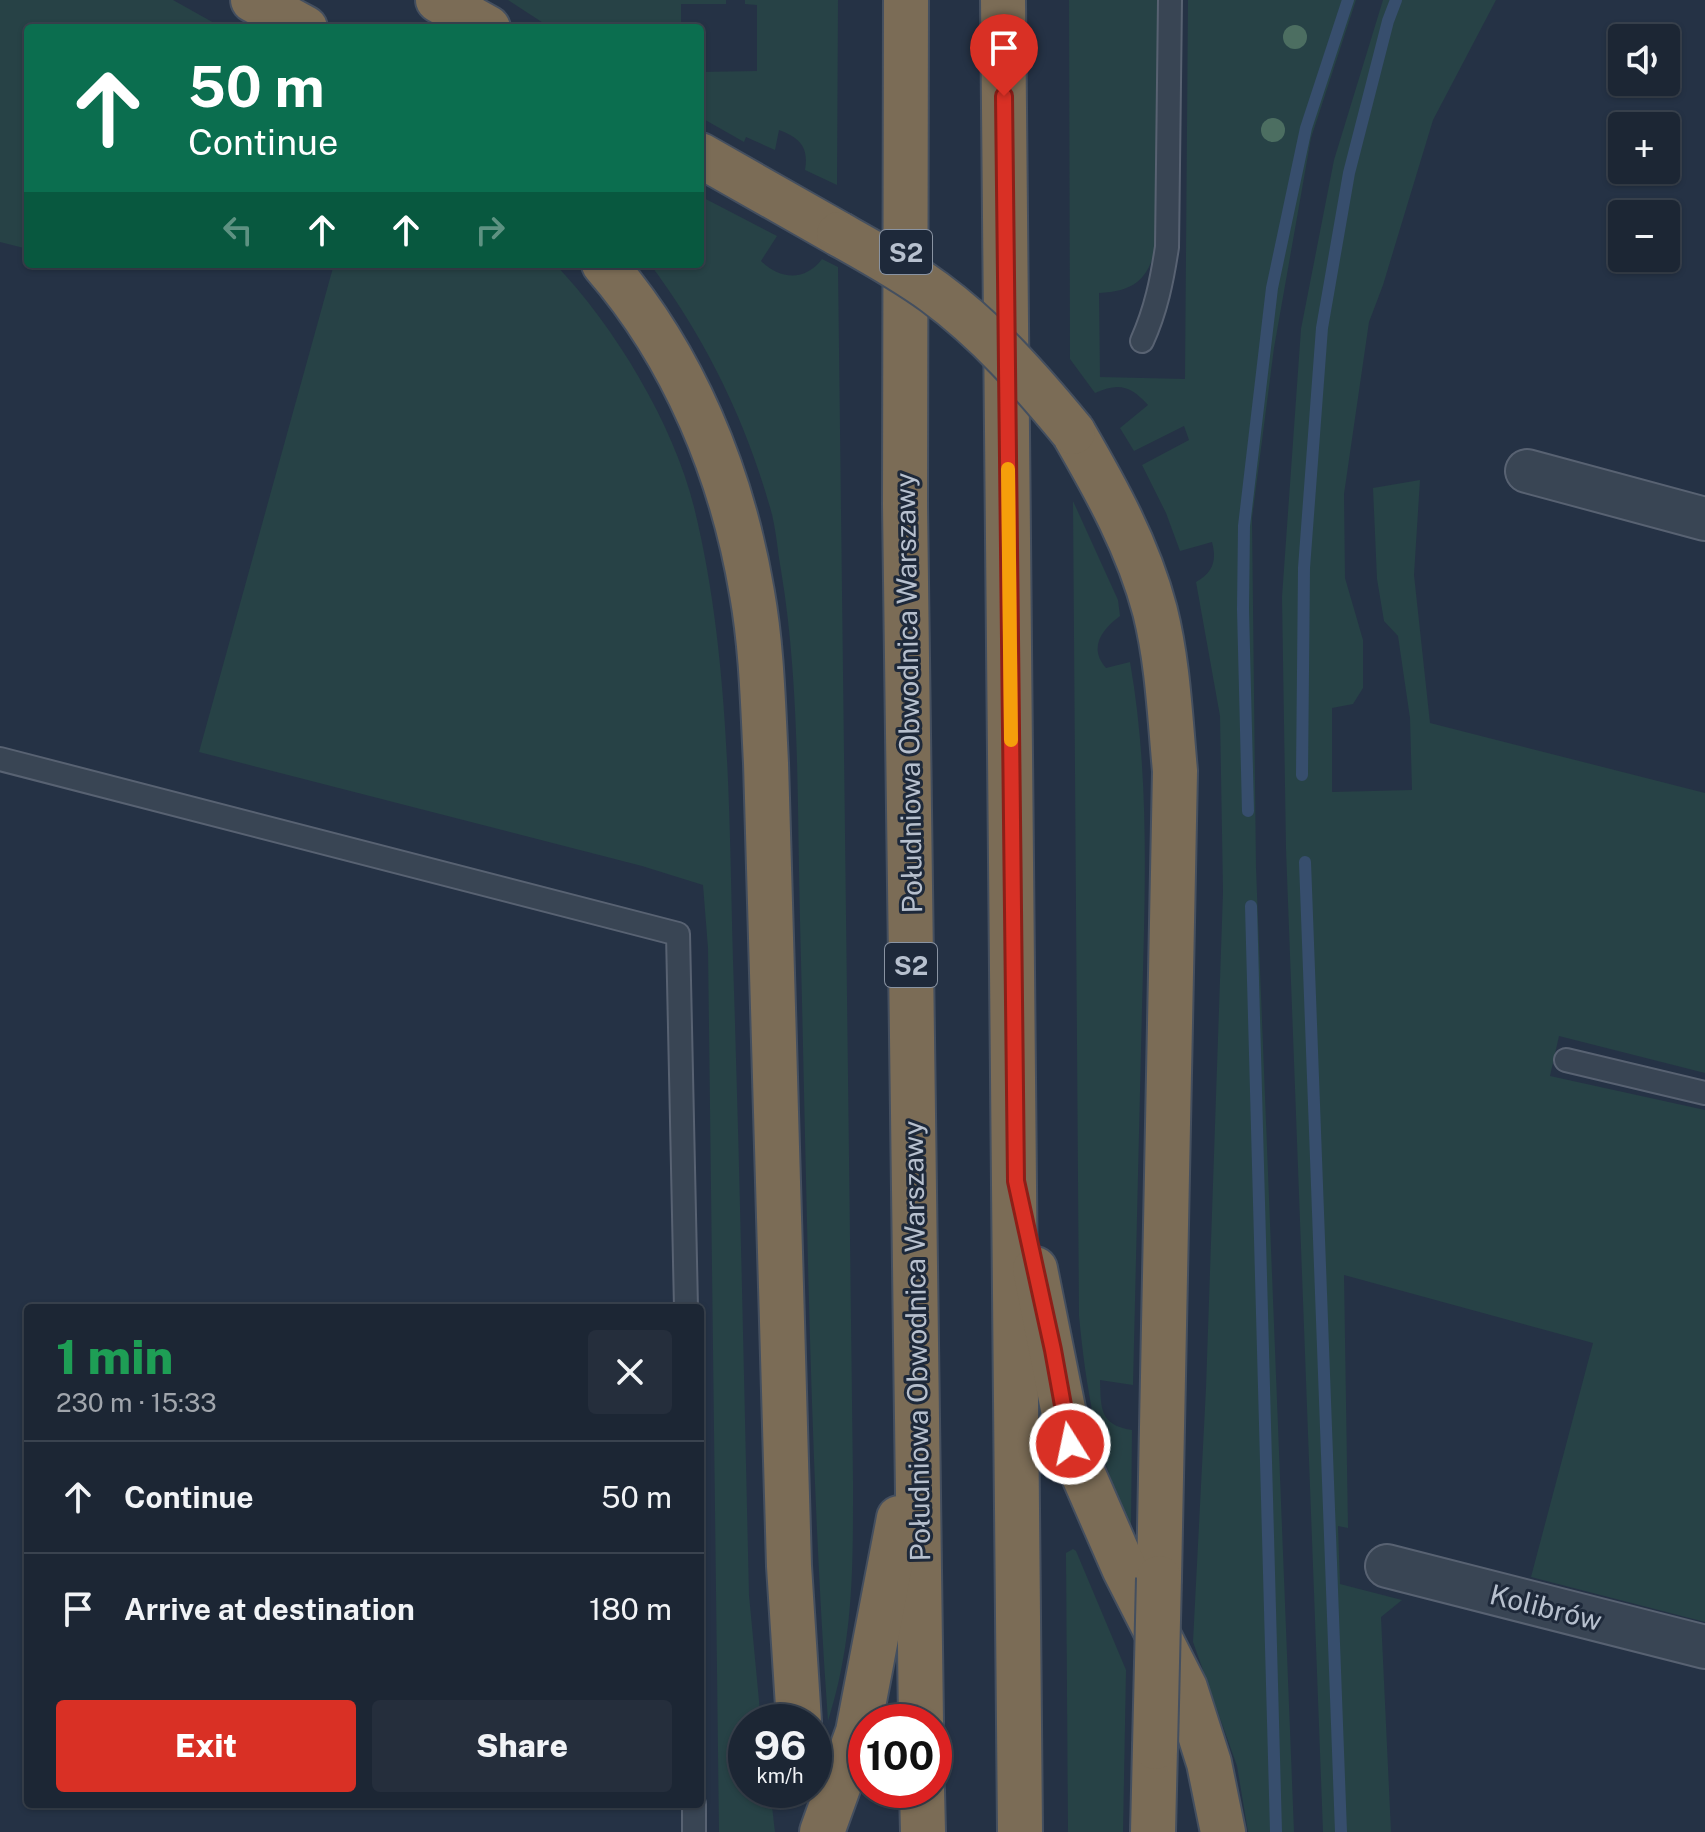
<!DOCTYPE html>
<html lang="en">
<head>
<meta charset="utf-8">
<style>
  :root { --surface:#1c2634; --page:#252e3c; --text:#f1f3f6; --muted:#a0a5ac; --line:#3a434f; --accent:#d93025 }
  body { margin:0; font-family:"Public Sans",sans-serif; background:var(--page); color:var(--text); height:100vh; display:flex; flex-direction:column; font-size:30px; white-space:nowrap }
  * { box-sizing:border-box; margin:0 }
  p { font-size:26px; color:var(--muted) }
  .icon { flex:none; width:44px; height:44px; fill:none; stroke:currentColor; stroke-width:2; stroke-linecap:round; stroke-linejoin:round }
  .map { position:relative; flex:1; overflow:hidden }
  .sheet { position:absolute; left:24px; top:1304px; width:680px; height:504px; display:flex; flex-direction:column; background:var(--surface); border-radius:8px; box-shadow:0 2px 6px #0004,0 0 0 2px var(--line) }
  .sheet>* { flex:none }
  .top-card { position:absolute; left:24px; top:24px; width:680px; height:244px; border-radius:8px; box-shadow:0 2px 6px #0004,0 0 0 2px var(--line); background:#0b6e4f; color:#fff; overflow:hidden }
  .buttons { position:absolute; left:1608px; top:24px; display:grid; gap:16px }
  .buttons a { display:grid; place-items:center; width:72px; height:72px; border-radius:8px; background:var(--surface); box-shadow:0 2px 6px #0004,0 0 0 2px var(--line); font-size:40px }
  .speed { position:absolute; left:728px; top:1704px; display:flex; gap:16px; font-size:40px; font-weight:700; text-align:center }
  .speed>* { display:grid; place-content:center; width:104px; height:104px; border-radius:50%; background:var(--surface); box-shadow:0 2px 6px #0004,0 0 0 2px var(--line); line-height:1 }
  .speed small { font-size:20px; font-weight:400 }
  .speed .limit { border:12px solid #d22; background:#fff; color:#111 }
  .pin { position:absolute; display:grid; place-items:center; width:68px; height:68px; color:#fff; margin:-82px -34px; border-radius:50% 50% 50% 0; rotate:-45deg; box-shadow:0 0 8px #0007 }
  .pin .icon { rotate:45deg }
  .me { position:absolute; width:88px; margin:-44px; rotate:350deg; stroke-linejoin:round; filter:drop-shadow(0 0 6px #0008) }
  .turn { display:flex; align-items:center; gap:28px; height:168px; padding:0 32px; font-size:36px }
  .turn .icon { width:104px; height:104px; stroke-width:2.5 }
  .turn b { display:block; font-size:56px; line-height:68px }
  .lanes { display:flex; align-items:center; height:76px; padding:0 32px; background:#0003; justify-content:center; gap:40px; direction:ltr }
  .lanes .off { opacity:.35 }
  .round { display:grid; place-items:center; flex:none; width:84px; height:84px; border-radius:8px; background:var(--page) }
  .head { display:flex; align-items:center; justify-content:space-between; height:136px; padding:0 32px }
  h1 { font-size:48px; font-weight:800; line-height:60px; color:#1e9e55 }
  .primary-button { display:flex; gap:16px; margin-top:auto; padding:16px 32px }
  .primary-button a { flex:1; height:92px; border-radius:8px; background:var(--accent); color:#fff; font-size:32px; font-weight:800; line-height:92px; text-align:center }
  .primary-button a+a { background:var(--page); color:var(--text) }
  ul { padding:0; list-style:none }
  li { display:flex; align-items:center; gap:24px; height:112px; padding:0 32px; border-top:2px solid var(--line) }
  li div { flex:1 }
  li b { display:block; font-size:30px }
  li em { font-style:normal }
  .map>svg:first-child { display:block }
  .green { fill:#274246 }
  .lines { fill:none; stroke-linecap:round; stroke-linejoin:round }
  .stream { stroke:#374e6d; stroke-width:12 }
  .lane-casing { stroke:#586272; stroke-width:26 }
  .street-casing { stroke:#586272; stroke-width:46 }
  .highway-casing { stroke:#444f5f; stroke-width:48 }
  .lane { stroke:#394554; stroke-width:22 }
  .street { stroke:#394554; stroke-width:42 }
  .highway { stroke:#7b6c56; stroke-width:44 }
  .highway-bridge-casing { stroke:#444f5f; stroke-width:48; stroke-linecap:butt }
  .highway-bridge { stroke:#7b6c56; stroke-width:44 }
  .tree { fill:#4c6e61 }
  .route-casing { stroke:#8d1f18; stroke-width:20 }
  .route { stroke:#d93025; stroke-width:14 }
  .slow { stroke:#f59e0b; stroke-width:14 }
  .labels { text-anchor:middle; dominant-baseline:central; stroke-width:6; stroke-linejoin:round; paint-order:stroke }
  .shield { fill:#1e293a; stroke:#8993a2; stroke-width:2 }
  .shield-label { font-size:26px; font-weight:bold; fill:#b7c0ce }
  .street-label { font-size:28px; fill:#b7c0ce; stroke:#1e293a }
</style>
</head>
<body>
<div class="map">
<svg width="1705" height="1832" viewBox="0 0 1705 1832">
  <rect width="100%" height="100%" fill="#253245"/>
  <g class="green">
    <polygon points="0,0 173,0 223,28 28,28 28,249 0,242"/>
    <polygon points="508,0 726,0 726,4 681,4 681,28 551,28"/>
    <path d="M745,0H838L837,185L805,170C809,147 800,138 779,130L775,150L746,137L744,142L700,117V72L757,71V5L745,4Z"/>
    <path d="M1069,0H1157L1158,238C1150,276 1139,291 1099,293L1100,377L1185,379L1188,0H1356L1311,138L1274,348L1252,518L1256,868L1294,1832H1248L1237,1766L1193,1642L1206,1388L1223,892L1220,716L1196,582C1213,572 1217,561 1212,542L1180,551L1166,513L1142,465L1189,440L1184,426L1134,451L1120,428L1148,405C1131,386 1119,382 1095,393L1070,359Z"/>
    <polygon points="1383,0 1496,0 1433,120 1383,285 1369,322 1344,494 1345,578 1363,640 1363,688 1353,704 1332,708 1332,792 1412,790 1410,718 1398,636 1384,621 1377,579 1373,488 1420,480 1414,575 1430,723 1705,793 1705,1073 1559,1036 1550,1076 1705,1110 1705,1622 1531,1577 1593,1343 1344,1275 1348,1528 1338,1526 1340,1584 1402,1600 1381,1617 1391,1832 1323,1832 1286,849 1282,597 1301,329 1334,160"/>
    <path d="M700,196L777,236L761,261C780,280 806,281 822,259L838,267L853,1481C853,1566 854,1639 828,1721C809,1455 807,1188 800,921C797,804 800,685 781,570C777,548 776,525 769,504C744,417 704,336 650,264H700Z"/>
    <path d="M334,264H555C615,327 673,423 694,507C730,653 729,811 733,960C740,1172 744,1383 749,1595L761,1722H746V1790H770L775,1832H719L708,948L703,885L642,866L199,752Z"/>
    <path d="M1073,501L1118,600L1120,616C1102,629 1088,648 1106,668L1130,662C1150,775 1145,893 1142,1008C1139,1133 1136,1259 1133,1385L1100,1380C1101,1408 1099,1425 1132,1430L1131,1525C1097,1460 1086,1388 1079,1316Z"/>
    <polygon points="1073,1549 1076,1551 1126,1670 1123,1832 1068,1832 1066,1553"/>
  </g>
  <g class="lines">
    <g class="stream">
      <polyline points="1302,775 1304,568 1322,328 1349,173 1388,21 1396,0"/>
      <polyline points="1248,811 1243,609 1244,526 1272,288 1306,128 1348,0"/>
      <polyline points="1305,862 1341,1832"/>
      <polyline points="1251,906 1276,1832"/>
    </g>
    <defs>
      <g id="lane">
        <path d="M1142,341C1156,310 1162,280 1167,247L1170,0"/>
        <polyline points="0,759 678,934 686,1308"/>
        <polyline points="1566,1060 1705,1093"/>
        <polyline points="694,1804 694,1832"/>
      </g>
      <g id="street">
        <polyline points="1527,471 1705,519"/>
        <polyline points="1387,1566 1705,1647"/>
      </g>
      <g id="highway">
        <polyline points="253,0 305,28"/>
        <polyline points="438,0 488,28"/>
        <polyline points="906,0 905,505 921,1722"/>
        <polyline points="1003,0 1020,1832"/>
        <polyline points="700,155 839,234"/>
        <path d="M604,264C684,356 732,474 752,593C762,649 763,707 766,763L789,1566L799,1722"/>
        <path d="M1073,432C1106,489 1138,546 1155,611C1168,663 1170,718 1175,771L1159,1578"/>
        <polyline points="1035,1269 1070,1444 1124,1568 1185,1688 1209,1763 1223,1832"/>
        <polyline points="922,1790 923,1832"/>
        <polyline points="822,1832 858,1732 899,1518"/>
        <polyline points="1153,1832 1155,1747"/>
      </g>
    </defs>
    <use href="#lane" class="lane-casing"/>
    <use href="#street" class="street-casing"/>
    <use href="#highway" class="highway-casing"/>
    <use href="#lane" class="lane"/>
    <use href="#street" class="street"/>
    <use href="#highway" class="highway"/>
    <defs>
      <g id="highway-bridge">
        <path d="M839,234C871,252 904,270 934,292C987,331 1031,381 1073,432"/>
        <polyline points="1155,1747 1159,1578"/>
      </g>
    </defs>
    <use href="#highway-bridge" class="highway-bridge-casing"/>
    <use href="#highway-bridge" class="highway-bridge"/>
  </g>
  <g class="tree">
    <circle cx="1295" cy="37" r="12"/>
    <circle cx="1273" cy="130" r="12"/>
  </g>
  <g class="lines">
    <defs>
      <polyline id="route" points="1004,96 1016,1181 1053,1350 1070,1444"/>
    </defs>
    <use href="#route" class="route-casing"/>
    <use href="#route" class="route"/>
    <polyline class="slow" points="1008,469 1011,740"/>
  </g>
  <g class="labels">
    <g class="shield">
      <rect x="880" y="230" width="52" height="44" rx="6"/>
      <rect x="885" y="943" width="52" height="44" rx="6"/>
    </g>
    <g class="shield-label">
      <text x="906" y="252">S2</text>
      <text x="911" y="965">S2</text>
    </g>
    <g class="street-label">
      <text transform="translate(908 693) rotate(-91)">Południowa Obwodnica Warszawy</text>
      <text transform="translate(916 1341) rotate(-91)">Południowa Obwodnica Warszawy</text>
      <text transform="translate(1546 1607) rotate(14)">Kolibrów</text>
    </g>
  </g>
</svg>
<div class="buttons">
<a><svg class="icon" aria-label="sound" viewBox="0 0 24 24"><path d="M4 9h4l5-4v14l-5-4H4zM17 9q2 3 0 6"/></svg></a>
<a>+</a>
<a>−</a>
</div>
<div class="speed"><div>96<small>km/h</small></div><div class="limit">100</div></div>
<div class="pin" style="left:1004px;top:96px;background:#d93025"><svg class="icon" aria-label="arrive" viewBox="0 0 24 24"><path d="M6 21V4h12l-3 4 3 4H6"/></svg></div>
<svg class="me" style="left:1070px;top:1444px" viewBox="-20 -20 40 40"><circle r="17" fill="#d93025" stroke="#fff" stroke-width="3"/><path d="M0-11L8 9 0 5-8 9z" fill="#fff"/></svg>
<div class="top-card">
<div class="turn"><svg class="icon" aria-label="ahead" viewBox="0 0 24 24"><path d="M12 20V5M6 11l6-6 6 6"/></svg><div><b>50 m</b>Continue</div></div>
<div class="lanes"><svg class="icon off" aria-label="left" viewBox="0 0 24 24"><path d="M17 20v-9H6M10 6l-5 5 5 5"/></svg><svg class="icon" aria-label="ahead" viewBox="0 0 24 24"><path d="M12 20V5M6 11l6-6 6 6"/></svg><svg class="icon" aria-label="ahead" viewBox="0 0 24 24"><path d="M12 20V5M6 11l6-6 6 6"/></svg><svg class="icon off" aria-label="right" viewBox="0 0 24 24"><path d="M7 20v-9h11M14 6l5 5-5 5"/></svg></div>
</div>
<section class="sheet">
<div class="head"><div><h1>1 min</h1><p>230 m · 15:33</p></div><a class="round"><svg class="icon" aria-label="close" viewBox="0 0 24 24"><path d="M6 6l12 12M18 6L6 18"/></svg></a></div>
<ul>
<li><svg class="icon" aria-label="ahead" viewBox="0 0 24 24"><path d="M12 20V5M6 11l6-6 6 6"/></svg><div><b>Continue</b></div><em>50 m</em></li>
<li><svg class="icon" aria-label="arrive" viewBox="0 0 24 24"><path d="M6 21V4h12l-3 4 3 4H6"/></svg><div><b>Arrive at destination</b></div><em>180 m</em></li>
</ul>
<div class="primary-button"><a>Exit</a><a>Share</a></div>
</section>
</div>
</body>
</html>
